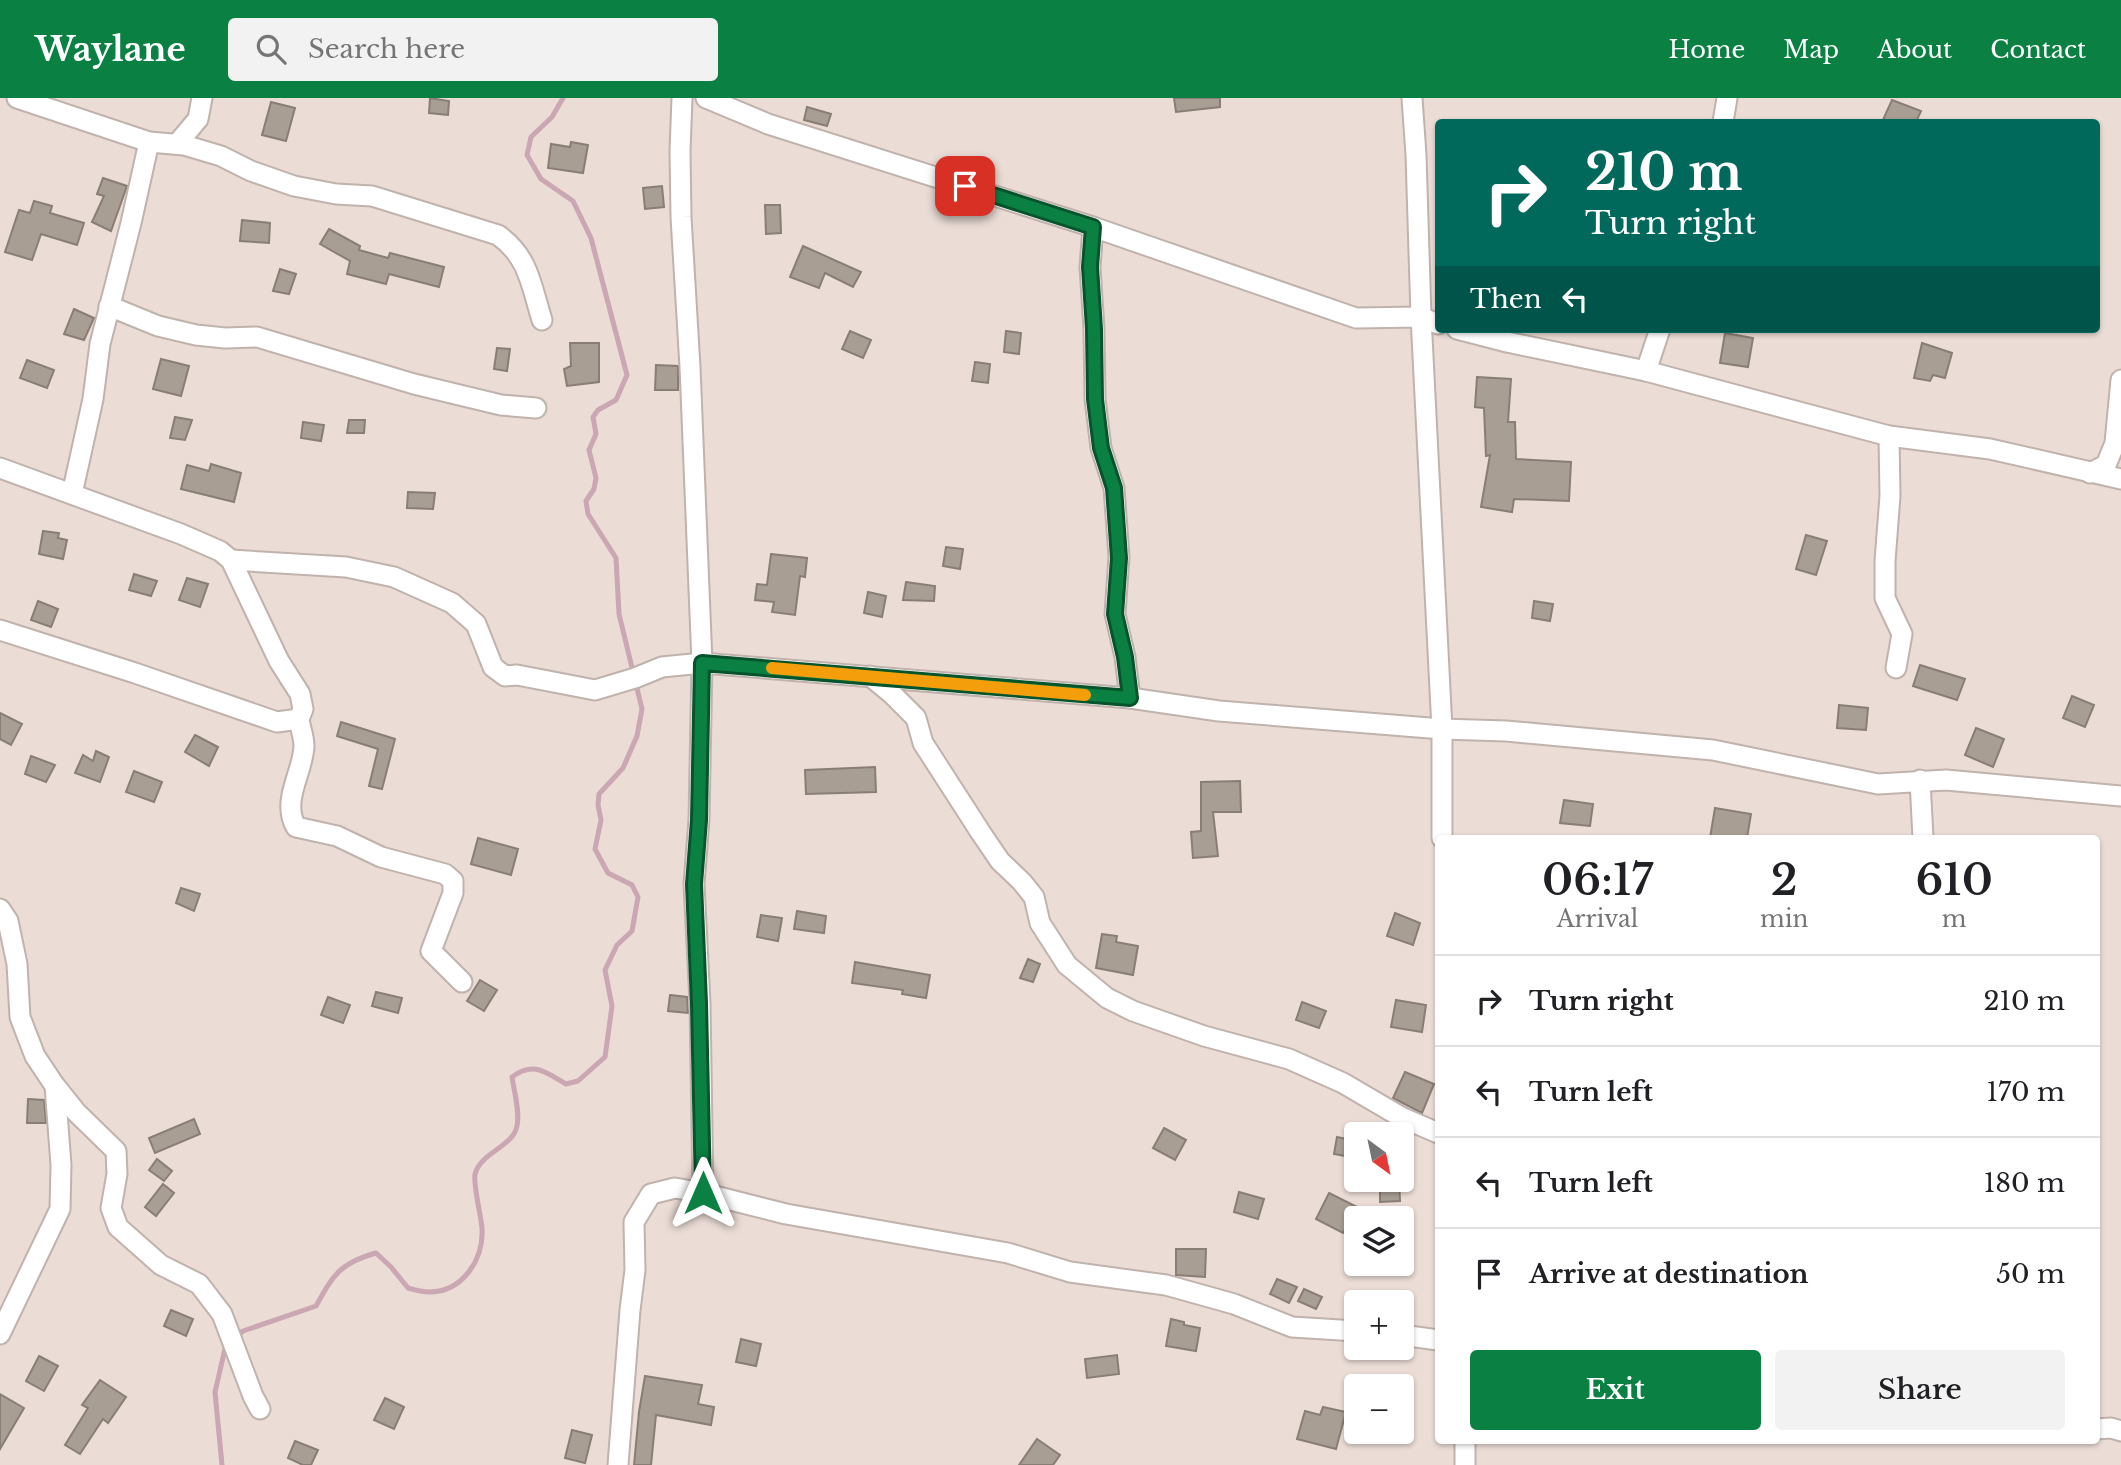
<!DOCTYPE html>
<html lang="en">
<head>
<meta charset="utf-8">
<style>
  :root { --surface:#fff; --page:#f2f2f2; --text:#202124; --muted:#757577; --line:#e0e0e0; --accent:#0b8043 }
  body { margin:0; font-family:"Libre Baskerville",serif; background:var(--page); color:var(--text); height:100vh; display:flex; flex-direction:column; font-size:26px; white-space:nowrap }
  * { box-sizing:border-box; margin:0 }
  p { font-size:23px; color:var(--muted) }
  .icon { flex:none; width:38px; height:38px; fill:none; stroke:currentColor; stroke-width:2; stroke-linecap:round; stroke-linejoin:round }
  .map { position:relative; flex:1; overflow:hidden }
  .details { position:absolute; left:1435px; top:737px; width:665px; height:609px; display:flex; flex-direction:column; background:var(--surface); border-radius:7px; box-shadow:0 2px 5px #0004 }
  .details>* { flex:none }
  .banner { position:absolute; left:1435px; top:21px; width:665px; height:214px; border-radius:7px; box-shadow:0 2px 5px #0004; background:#00695c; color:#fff; overflow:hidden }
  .needle { width:46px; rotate:147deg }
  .controls { position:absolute; left:1344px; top:1024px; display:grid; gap:14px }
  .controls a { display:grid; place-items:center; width:70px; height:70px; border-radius:7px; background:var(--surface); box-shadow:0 2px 5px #0004; font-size:35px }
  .pin { position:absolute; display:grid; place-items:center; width:60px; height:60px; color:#fff; margin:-30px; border-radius:14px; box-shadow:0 4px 10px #0006 }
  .me { position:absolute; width:77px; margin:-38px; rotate:0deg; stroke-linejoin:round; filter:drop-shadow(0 0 5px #0008) }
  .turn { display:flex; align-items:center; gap:24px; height:147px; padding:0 35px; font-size:32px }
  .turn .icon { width:91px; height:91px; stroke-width:2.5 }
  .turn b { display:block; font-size:49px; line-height:60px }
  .then { display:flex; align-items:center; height:66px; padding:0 35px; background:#0003; gap:14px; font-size:26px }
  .eta { display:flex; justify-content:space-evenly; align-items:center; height:119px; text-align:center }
  .eta b { font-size:42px; font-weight:600; line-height:49px }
  .action { display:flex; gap:14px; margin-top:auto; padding:14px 35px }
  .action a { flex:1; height:80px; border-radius:7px; background:var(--accent); color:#fff; font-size:28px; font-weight:600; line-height:80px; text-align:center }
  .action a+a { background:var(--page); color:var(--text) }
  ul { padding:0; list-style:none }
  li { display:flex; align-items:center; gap:21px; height:91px; padding:0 35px; border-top:2px solid var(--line) }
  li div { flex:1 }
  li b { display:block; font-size:26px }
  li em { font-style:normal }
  header { display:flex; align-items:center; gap:42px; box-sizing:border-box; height:98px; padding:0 35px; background:var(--accent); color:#fff }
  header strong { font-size:33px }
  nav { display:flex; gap:38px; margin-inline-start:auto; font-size:24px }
  .search { width:490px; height:63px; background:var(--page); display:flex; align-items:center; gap:18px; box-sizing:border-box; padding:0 24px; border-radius:7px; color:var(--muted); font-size:26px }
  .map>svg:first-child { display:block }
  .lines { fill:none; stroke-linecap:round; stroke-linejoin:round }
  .stream { stroke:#caa7b2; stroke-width:5 }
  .building { fill:#a89e94; stroke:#887e75; stroke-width:2 }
  .minor-casing { stroke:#c0b2ac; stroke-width:23 }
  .minor { stroke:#fff; stroke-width:19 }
  .route-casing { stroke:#07532c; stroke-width:18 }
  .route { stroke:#0b8043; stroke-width:12 }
  .slow { stroke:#f59e0b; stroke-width:12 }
</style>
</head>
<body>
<header>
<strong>Waylane</strong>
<div class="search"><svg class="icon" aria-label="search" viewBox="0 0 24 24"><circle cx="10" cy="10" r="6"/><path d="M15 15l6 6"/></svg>Search here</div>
<nav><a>Home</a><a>Map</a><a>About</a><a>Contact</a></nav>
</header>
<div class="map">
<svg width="2121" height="1367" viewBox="0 0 2121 1367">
  <rect width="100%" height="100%" fill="#ebdcd6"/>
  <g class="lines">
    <g class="stream">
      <path d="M235,1240L243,1233L316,1208C333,1177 340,1165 376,1155L391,1169L408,1190C415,1192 423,1194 429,1194C463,1194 484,1161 482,1130C481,1118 473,1086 475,1076C481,1054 513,1049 517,1028C520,1013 514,993 512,979C534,963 545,974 566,986L578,983L605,959L612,908L605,872L617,847L632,833L638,799L632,787L608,775L595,751L601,722L598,707L599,696L623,670L637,638L642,611L619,516L616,460L588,416L586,403L594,391L596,380L589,352L596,336L593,319L598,312L616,302L627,277L591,140L573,103L541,81L527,57L531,39L552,19L563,0"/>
      <polyline points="222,1367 215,1294 225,1251 228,1247"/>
    </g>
  </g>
  <g class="building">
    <polygon points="430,0 449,3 448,17 429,15"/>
    <polygon points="1174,0 1220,0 1220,9 1176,14"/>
    <polygon points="1892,2 1921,13 1916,24 1882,24"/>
    <polygon points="271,4 295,10 286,43 262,37"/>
    <polygon points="807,9 831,16 827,28 804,22"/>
    <polygon points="571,44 588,47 583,75 548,70 551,46 570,49"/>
    <polygon points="103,80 127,88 111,133 92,124 104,98 97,96"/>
    <polygon points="662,88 664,109 645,111 643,90"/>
    <polygon points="34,103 52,108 50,115 84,125 77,147 41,136 32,162 5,154 19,112 30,115"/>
    <polygon points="765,107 780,107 781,135 766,136"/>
    <polygon points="242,122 270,125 269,145 240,143"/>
    <polygon points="329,131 360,148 359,152 388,160 390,155 444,169 439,189 389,176 386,186 347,176 350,163 320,146"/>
    <polygon points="803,148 861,174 853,189 825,175 819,190 790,179"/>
    <polygon points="280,171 296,176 289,196 273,193"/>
    <polygon points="74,211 94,220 84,242 64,236"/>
    <polygon points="850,233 871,242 863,260 842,251"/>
    <polygon points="1006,233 1021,235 1019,256 1004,254"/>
    <polygon points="1725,235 1753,240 1748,269 1720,265"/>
    <polygon points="570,245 599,245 599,284 567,288 564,271 571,268"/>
    <polygon points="1922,245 1952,255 1945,280 1933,277 1930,283 1914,280"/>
    <polygon points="497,250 510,251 507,273 494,271"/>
    <polygon points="161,261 189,268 181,298 153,291"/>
    <polygon points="27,262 54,272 47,290 20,280"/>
    <polygon points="975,264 990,266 988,285 972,283"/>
    <polygon points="656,267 678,268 678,292 655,292"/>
    <polygon points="1477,279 1511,281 1508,324 1515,324 1516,361 1571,364 1569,403 1514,401 1512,414 1481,409 1490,357 1486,358 1484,310 1475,309"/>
    <polygon points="175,319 192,322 185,342 170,340"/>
    <polygon points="349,322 365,322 364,335 347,335"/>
    <polygon points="303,324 324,327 321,343 301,340"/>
    <polygon points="211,366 241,375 234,404 181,391 187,367 209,373"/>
    <polygon points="408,394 435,395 433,411 407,410"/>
    <polygon points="43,433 59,435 58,440 67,442 63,461 39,456"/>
    <polygon points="1806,437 1827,443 1816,477 1796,471"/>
    <polygon points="946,449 963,451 960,471 943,468"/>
    <polygon points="771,456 807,460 805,479 800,478 795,517 772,514 774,504 755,502 757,486 767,487"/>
    <polygon points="134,476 157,483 151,498 129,492"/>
    <polygon points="187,480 208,486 200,509 179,502"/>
    <polygon points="906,484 935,488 934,503 903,502"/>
    <polygon points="868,494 886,498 882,519 864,515"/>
    <polygon points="38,503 58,511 51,529 31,522"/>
    <polygon points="1534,503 1553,506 1550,523 1532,520"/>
    <polygon points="1920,567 1965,581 1957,602 1913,588"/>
    <polygon points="2072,598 2094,607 2085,629 2063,620"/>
    <polygon points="1839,607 1868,610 1866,632 1837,630"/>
    <polygon points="0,615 22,626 11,647 0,641"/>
    <polygon points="341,624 395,641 382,691 369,688 378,651 337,638"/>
    <polygon points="1976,630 2004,641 1993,669 1965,657"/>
    <polygon points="195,637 218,649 209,668 185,654"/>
    <polygon points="96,653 109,659 100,684 75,675 83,657 93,663"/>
    <polygon points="31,658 55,667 46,684 25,676"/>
    <polygon points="875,669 876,694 806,696 805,672"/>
    <polygon points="134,673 162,684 154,704 126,694"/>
    <polygon points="1240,683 1241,714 1213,714 1218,758 1193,760 1191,734 1201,733 1201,684"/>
    <polygon points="1564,702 1593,706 1590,728 1560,725"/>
    <polygon points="1715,710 1751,716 1747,740 1710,740"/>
    <polygon points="478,740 518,751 511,777 471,766"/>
    <polygon points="181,790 200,796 194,813 176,805"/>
    <polygon points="797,813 826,818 824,835 794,831"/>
    <polygon points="1395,815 1420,825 1413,847 1387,838"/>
    <polygon points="761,817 782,820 778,843 757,839"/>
    <polygon points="1102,836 1117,838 1116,844 1138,848 1133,877 1096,870"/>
    <polygon points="1028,861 1040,866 1033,884 1020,880"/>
    <polygon points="855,864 930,877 926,900 902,896 903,892 852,885"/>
    <polygon points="480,882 497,892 484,913 467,903"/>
    <polygon points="376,894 402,900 398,915 372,908"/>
    <polygon points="670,897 687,899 688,915 668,913"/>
    <polygon points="328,899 350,907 343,925 321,917"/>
    <polygon points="1396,902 1426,907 1422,934 1391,929"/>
    <polygon points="1302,904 1326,913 1319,930 1296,922"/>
    <polygon points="1405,974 1434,986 1422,1015 1393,1000"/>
    <polygon points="28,1001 44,1002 46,1025 27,1025"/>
    <polygon points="194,1021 200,1036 155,1055 149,1040"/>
    <polygon points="1164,1030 1186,1042 1175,1062 1153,1050"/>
    <polygon points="1337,1039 1356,1043 1356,1060 1334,1056"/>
    <polygon points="157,1061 172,1073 164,1083 149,1072"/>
    <polygon points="1380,1082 1399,1082 1400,1103 1380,1104"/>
    <polygon points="163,1086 174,1095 156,1118 145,1109"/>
    <polygon points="1239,1094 1264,1101 1258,1121 1234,1114"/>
    <polygon points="1329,1095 1357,1109 1343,1135 1316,1121"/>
    <polygon points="1176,1151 1206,1151 1205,1179 1176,1177"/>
    <polygon points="1277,1181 1297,1189 1289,1205 1270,1196"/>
    <polygon points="1304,1191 1322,1199 1316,1211 1298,1203"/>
    <polygon points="171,1212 193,1221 186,1238 164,1228"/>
    <polygon points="1171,1221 1184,1224 1184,1227 1200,1230 1196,1253 1166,1248"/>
    <polygon points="741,1241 761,1246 756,1268 736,1264"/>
    <polygon points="1117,1257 1119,1276 1087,1280 1085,1261"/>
    <polygon points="39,1258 58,1268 44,1293 26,1283"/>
    <polygon points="645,1278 702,1287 698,1306 714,1309 711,1327 656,1317 651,1367 634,1367 639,1314"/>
    <polygon points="100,1282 126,1299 108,1325 103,1321 80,1356 65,1347 88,1310 82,1307"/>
    <polygon points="0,1296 24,1310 0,1351"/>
    <polygon points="385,1300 404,1309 394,1331 374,1322"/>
    <polygon points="1323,1309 1346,1314 1336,1351 1297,1341 1305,1313 1320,1317"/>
    <polygon points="572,1332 592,1337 585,1365 565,1360"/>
    <polygon points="1037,1341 1060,1357 1053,1367 1019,1367"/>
    <polygon points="295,1343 318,1352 311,1367 303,1367 288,1360"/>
  </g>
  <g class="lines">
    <defs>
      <g id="minor">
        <path d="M17,0L149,44L184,47L221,58L251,73L294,88L336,96L372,98L498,137C529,159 531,187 542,222"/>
        <polyline points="706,0 768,26 1093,129 1356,220 1421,219 1438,226"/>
        <polyline points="1412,0 1416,57 1421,219 1442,631 1442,740"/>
        <polyline points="1723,24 1727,0"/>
        <polyline points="177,46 198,21 202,0"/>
        <polyline points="1093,129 1090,169 1094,231 1095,301 1101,350 1114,390 1119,459 1115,516 1125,559 1130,600"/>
        <polyline points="109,208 158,228 196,237 225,240 257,239 414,286 501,307 536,310"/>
        <polyline points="1457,231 1507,244 1646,273 1889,338 1990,351 2121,381"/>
        <polyline points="1646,273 1660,231"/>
        <polyline points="1889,338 1890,398 1885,463 1885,500 1902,536 1896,570"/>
        <polyline points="0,370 181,436 220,453 231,462 279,563 300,596 303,611 299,621 277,624 135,575 0,532"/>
        <polyline points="2090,375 2106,367 2115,345 2121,282"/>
        <polyline points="72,396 93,301 100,246 131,125 149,44"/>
        <polyline points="231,462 346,469 394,479 452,505 476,526 493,569 505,578 517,577 595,592 635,580 662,569 702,565 1130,600 1219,613 1442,631 1506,633 1713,652 1878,686 1946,682 2121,698"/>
        <polyline points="870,578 892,596 916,620 923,645 981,735 1000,763 1022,784 1034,799 1040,825 1067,867 1107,900 1133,913 1204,938 1289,961 1343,985 1401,1019 1438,1035"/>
        <path d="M299,621C300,629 304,639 304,648C303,675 281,702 296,729L337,738L381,759L445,776L453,783V795L431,853L462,884"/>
        <polyline points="1920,682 1923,740"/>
        <polyline points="0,811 8,823 17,866 20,919 35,958 55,988 61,1067 60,1111 0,1236"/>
        <polyline points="56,989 76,1014 116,1053 117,1076 111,1110 118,1129 161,1167 199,1186 222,1216 253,1298 260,1311"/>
        <polyline points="703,1095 786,1116 1008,1155 1070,1174 1166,1187 1234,1206 1292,1229 1356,1233"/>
        <polyline points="1402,1237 1438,1242"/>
        <polyline points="2096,1331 2111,1330 2121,1333"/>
        <polyline points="618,1367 630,1212 635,1172 634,1124 651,1096 675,1090 703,1095 700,905 694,786 699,722 702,565 690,269 681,119 680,53 682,0"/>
        <polyline points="1465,1367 1465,1342"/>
      </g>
    </defs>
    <use href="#minor" class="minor-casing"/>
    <use href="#minor" class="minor"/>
  </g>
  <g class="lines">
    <defs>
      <polyline id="route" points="703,1095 699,905 694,786 699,722 702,565 1130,600 1125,559 1115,516 1119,460 1114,390 1101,350 1095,301 1094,231 1090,169 1093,129 965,88"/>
    </defs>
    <use href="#route" class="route-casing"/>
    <use href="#route" class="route"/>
    <polyline class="slow" points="772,570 1085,597"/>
  </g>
</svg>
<div class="controls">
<a><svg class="needle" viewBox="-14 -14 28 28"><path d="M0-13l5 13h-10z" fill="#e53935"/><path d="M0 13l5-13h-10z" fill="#757577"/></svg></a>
<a><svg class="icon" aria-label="layers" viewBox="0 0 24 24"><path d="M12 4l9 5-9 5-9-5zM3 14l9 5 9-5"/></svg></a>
<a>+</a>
<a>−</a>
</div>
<div class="pin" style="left:965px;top:88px;background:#d93025"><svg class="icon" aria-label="arrive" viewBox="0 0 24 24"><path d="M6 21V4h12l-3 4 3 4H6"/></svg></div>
<svg class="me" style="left:703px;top:1095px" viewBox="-20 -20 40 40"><path d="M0-17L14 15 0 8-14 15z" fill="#0b8043" stroke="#fff" stroke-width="4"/></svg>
<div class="banner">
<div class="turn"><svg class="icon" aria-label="right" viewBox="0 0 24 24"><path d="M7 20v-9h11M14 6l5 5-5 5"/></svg><div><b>210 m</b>Turn right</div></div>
<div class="then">Then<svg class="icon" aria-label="left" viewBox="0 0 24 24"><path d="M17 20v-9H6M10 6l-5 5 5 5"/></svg></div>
</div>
<section class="details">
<div class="eta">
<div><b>06:17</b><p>Arrival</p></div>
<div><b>2</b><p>min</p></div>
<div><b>610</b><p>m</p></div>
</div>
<ul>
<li><svg class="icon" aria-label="right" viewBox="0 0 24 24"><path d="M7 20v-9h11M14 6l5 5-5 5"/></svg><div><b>Turn right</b></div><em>210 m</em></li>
<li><svg class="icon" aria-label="left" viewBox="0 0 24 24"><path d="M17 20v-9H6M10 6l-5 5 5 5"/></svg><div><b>Turn left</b></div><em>170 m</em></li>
<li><svg class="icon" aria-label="left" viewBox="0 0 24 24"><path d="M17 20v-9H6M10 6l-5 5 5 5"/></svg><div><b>Turn left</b></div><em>180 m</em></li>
<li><svg class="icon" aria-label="arrive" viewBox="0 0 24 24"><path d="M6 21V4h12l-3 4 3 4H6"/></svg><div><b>Arrive at destination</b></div><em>50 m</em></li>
</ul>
<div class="action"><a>Exit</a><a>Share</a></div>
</section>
</div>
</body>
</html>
